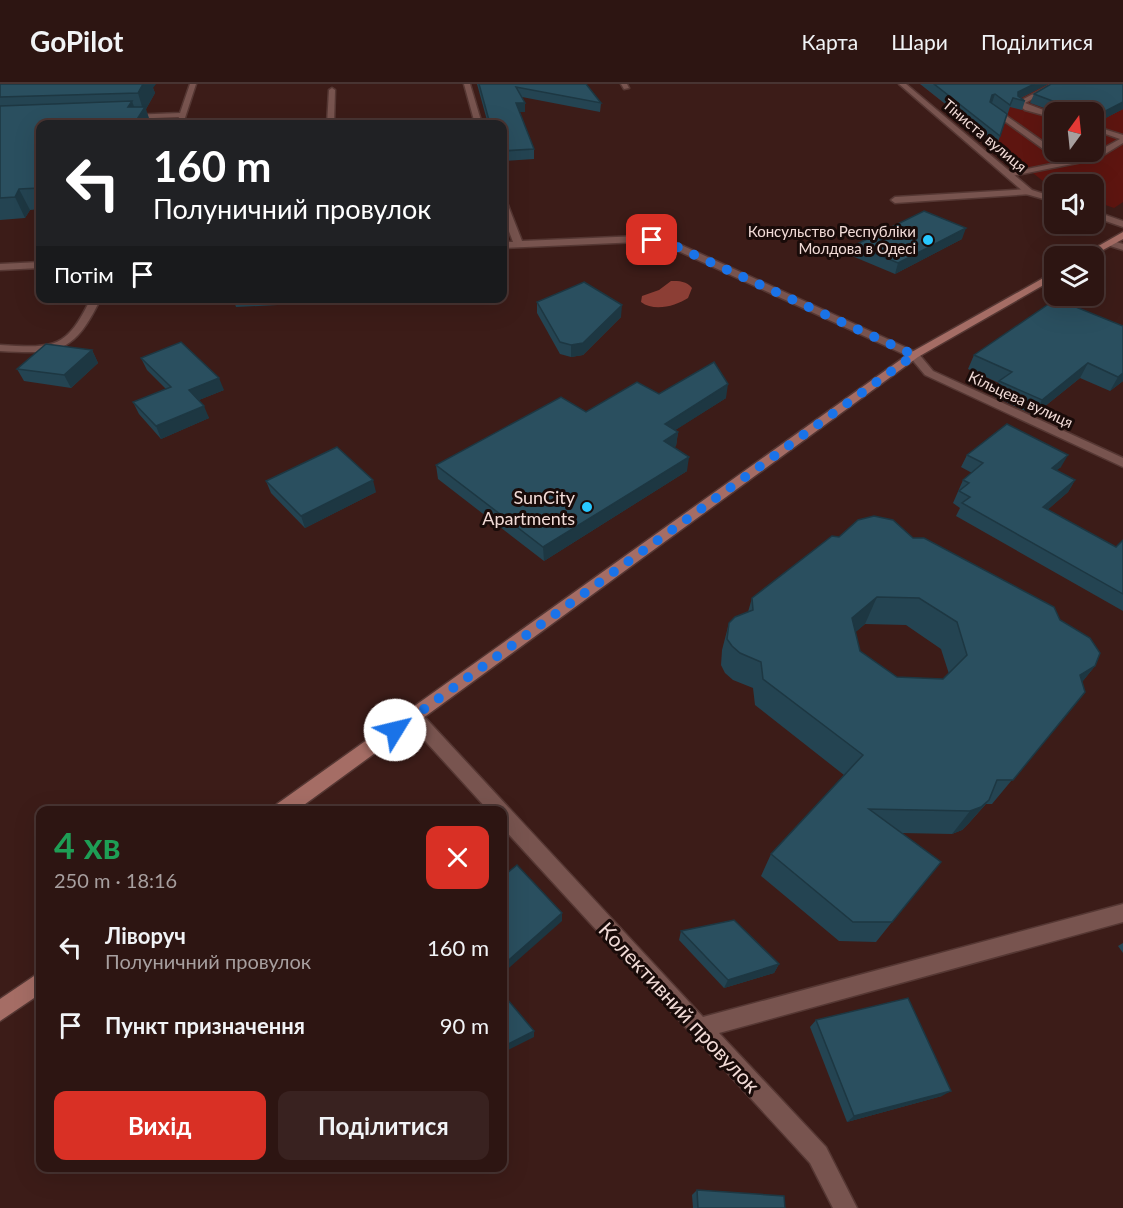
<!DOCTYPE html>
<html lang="uk">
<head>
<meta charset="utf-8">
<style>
  :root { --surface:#2d1512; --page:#392220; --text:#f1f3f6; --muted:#a79f9f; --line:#483432; --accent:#d93025 }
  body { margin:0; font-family:Lato,sans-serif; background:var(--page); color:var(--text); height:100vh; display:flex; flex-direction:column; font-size:22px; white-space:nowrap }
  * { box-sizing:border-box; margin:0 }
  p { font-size:20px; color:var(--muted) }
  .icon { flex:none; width:33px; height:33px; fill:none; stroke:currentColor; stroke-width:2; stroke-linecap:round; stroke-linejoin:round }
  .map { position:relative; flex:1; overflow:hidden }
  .sheet { position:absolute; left:36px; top:722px; width:471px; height:366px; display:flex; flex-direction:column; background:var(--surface); border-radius:12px; box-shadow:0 6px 24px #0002,0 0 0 2px var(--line) }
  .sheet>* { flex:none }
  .top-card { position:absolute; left:36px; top:36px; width:471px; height:183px; border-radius:12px; box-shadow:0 6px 24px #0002,0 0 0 2px var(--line); background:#202124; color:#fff; overflow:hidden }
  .needle { width:39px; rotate:15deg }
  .fabs { position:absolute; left:1044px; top:18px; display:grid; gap:12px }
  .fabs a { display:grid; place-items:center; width:60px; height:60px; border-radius:12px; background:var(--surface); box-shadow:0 6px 24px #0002,0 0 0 2px var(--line); font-size:30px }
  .pin { position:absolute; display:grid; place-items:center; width:51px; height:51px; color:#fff; margin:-26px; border-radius:12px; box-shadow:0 3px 9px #0006 }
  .me { position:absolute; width:66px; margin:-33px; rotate:54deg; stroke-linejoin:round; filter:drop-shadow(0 0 4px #0008) }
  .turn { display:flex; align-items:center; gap:21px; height:126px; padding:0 18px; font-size:27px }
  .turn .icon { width:78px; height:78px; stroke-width:2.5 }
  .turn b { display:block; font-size:42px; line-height:51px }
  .then { display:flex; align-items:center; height:57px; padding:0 18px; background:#0003; gap:12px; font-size:22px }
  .round { display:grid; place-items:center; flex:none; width:63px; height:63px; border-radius:12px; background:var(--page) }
  .overview { display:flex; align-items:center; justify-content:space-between; height:102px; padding:0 18px }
  h1 { font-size:36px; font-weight:700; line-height:45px; color:#1e9e55 }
  .primary-button { display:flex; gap:12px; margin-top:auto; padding:12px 18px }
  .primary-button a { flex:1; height:69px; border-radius:12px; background:var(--accent); color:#fff; font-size:24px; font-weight:700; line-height:69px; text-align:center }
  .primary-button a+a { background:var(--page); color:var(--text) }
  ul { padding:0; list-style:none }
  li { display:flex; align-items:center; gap:18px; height:78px; padding:0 18px }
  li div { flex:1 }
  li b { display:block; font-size:22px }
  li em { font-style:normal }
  header { display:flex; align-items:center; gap:36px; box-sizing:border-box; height:84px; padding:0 30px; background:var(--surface); border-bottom:2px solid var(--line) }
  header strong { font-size:28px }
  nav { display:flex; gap:33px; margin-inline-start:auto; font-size:21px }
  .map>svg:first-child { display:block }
  .green { fill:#5e1510; fill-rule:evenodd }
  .water { fill:#8c3e35 }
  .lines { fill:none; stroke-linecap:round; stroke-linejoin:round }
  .service-casing { stroke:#553733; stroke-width:3 }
  .minor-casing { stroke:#553733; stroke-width:3 }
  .tertiary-casing { stroke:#553733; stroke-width:3 }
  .secondary-casing { stroke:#553733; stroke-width:3 }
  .service { fill:#78544f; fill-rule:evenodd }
  .minor { fill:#78544f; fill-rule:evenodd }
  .tertiary { fill:#78544f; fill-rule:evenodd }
  .secondary { fill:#a56d65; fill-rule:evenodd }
  .wall { fill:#244452; fill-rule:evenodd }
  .shaded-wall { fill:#1d3742 }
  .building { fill:#2a4f5f; stroke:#1d3742; stroke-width:1.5; fill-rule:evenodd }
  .route { stroke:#1a73e8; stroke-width:10; stroke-dasharray:0 18 }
  .poi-dot { fill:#28c8ff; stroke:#190b09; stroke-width:2 }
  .labels { text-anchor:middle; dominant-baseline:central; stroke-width:6; stroke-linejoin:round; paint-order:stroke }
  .far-street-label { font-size:15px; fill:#f1dbd7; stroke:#190b09 }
  .far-poi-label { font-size:15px; fill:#f1dbd7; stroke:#190b09; text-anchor:end }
  .poi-label { font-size:18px; fill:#f1dbd7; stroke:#190b09; text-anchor:end }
  .near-street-label { font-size:21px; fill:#f1dbd7; stroke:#190b09 }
</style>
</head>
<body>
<header>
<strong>GoPilot</strong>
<nav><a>Карта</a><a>Шари</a><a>Поділитися</a></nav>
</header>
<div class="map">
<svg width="1123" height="1124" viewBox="0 0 1123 1124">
  <rect width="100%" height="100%" fill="#3c1c18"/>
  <path class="green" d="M920,0H1123V118L1114,124L1094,117V100H1054V103L1048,101ZM1054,28H1094V68H1054Z"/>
  <path class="water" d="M671,197C679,197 687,197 692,204L688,214C676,222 654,228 641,218L642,212L659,206Z"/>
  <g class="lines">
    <defs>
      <g id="service">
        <polygon points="621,0 627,0 629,4 624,5"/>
        <polygon points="1052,0 1060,0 1025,19 1054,30 1054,34 1025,26 1016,19"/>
        <polygon points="991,21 1069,76 1091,71 1120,55 1094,46 1094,42 1123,51 1123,59 1097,75 1007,93 1007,89 1061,78 988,25"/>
        <polygon points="1029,105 1033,108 1032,110 895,119 891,116 895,113"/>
        <path d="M91,214H101C74,270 59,270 0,267V261C54,264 66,266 91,214Z"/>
      </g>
      <g id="minor">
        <polygon points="190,0 196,0 183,40 176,40 179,33 129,35 125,33 129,31 180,29"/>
        <polygon points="464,0 470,0 482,40 475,40"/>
        <polygon points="332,4 335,6 334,40 327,40 329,6"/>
        <polygon points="502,114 506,116 522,157 639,152 668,155 918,269 933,287 1123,374 1123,383 925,291 910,273 663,160 639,158 502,164 502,158 513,158 502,129"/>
        <polygon points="1110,156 1123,160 1123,166 1107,161 1105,159"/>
        <polygon points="40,178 40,184 0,186 0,180"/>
        <polygon points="414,626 420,628 703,933 1123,820 1123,838 719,949 826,1063 857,1124 833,1124 810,1079 502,743 502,726 488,726 408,638 406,633 408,628"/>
      </g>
      <g id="tertiary">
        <polygon points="899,0 906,0 1032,106 1054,113 1054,118 1026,110"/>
        <polygon points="1094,127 1123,137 1123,143 1094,133"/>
      </g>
      <g id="secondary">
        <polygon points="1123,148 1123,155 1092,172 1081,172"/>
        <polygon points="1054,188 1054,195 918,273 297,726 274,726 277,720 910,269"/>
        <polygon points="40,888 40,910 0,937 0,915"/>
      </g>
    </defs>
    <use href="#service" class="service-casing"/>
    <use href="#minor" class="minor-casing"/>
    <use href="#tertiary" class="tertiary-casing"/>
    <use href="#secondary" class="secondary-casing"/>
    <use href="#service" class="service"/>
    <use href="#minor" class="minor"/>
    <use href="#tertiary" class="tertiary"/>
    <use href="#secondary" class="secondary"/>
  </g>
  <g class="wall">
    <polygon points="0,0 153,4 155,9 146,25 40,40 40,125 30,126 25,134 0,136"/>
    <polygon points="477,0 586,0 601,19 600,28 522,13 525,28 519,28 534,65 534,75 502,77 502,40 488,40"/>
    <polygon points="920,0 1048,0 1021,14 1025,17 1022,26 1010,23 997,61"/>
    <polygon points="1123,0 1123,25 1094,40 1094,28 1055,28 1030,19 1034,10"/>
    <polygon points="962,155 895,190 852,172 855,161"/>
    <polygon points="233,214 280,214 278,221 236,223"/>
    <polygon points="1056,215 1123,297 1110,307 1080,294 1034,331 993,312 999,299 968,285 974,271"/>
    <polygon points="537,218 621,233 583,271 571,273 560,270 537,229"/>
    <polygon points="92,266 98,279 71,304 24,297 17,285"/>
    <polygon points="141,274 224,306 199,316 209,334 161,355 139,330 133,318 166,305 147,286"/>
    <polygon points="659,310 726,314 675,346 678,348 676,362 674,363 687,387 544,477 438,395 436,381 586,328"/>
    <polygon points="967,371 1061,383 1056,386 1075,396 1068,408 1047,426 1116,463 1123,456 1123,527 956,432 960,424 953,419 963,396 972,389 961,383"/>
    <polygon points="266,397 376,408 305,444 271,409"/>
    <path d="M913,454L1060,536L1095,582L1082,598L1085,608L992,720H986L969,739L962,746L952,750L901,749L892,838L876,858L839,857L761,792L771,770L844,691L755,621L753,604L733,596L725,589L721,581L722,566L729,539L748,528L752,514ZM865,540L906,541L941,565L949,590L943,595L897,593L860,567L855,548Z"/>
    <polygon points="681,847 779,880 774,889 724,904 679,856"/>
    <polygon points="1123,859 1123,869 1118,862"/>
    <polygon points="816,936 942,1012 847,1038 810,943"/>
    <polygon points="697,1106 785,1124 693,1124 692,1111"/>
  </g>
  <g class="shaded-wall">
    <polygon points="143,0 156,0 153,4 155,9 146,25 151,40 134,40 128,23 132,17 138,34 143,26 138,9"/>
    <polygon points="1034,0 1048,0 1018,15 1018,8"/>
    <polygon points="995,10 992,19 989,20 992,11"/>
    <polygon points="1123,18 1123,25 1094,40 1094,33"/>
    <rect x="516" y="19" width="9" height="9"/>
    <polygon points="19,105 30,126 25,134 15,113"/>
    <polygon points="966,144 962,155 895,190 898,179"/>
    <polygon points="276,214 280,214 278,221"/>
    <polygon points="622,221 621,233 583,271 571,273 571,261"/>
    <polygon points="92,266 98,279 71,304 64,291"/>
    <polygon points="1088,279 1080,294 1034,331 1042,316"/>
    <polygon points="1123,289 1123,297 1110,307 1118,293"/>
    <polygon points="219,294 224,306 194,318 189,306"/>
    <polygon points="728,300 726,314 663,354 665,340"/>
    <polygon points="204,322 209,334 161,355 156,342"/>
    <polygon points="678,348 676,362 662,371 664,357"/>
    <polygon points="1068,371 1061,383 1045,396 1052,384"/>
    <polygon points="689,373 687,387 544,477 543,463"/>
    <polygon points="373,396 376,408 305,444 301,432"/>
    <polygon points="1075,396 1068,408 1036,436 1043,423"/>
    <polygon points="877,513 865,540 841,561 852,534"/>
    <polygon points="1095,582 1073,609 1080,591"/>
    <polygon points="989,716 969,739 962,746 952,750 970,727"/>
    <polygon points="562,829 562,837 502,890 502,882"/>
    <polygon points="779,880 774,889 724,904 728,896"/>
    <polygon points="534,947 534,953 502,969 502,963"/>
    <polygon points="951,1007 942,1012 847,1038 854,1032"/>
    <polygon points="125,1083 139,1083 135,1087"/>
  </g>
  <g class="building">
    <polygon points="0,0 143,0 138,9 0,13"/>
    <polygon points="479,0 586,0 601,19 516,3 525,19 516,19 534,65 502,67 502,40 490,40"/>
    <polygon points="934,0 1034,0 1018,8 1018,12 1025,17 1013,14 1010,21 995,10 992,11 990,18 1007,30 1000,52"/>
    <polygon points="1051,0 1123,0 1123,18 1094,33 1094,28 1064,28 1058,27 1058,19 1034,10"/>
    <polygon points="132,17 128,23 145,23 134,40 40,40 40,104 19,105 15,113 0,114 0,22"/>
    <polygon points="924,127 966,144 898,179 855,161"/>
    <polygon points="584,198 622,221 583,259 571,261 560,258 537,218"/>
    <polygon points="1056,215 1123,242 1123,289 1118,293 1088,279 1042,316 999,297 1012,288 974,271"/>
    <polygon points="181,258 219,294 189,306 204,322 156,342 133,318 171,303 141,274"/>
    <polygon points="46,260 92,266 64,291 17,285"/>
    <polygon points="714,278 728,300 665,340 678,348 664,357 689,373 543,463 436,381 561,313 586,328 637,298 659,310"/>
    <polygon points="1007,340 1068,371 1052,384 1075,396 1043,423 1116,463 1123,456 1123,510 962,419 970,413 959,407 969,399 963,396 983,379 967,371"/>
    <polygon points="337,363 373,396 301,432 266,397"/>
    <path d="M874,432L893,436L913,454H924L1054,523L1060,536L1090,554L1100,569L1095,582L1080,591L1085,608L1013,696H997L989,716L981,723L970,727L869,725L941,778L892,838H853L771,770L863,671L763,595L761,578L740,569L732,562L727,555L729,539L735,533L753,526L752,514L832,452L839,453L858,436ZM877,513L919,514L957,538L967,571L943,595L897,593L860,567L852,534Z"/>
    <polygon points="517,781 562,829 502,882 502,793"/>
    <polygon points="734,836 779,880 728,896 681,847"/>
    <polygon points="502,909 534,947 502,963"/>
    <polygon points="908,914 951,1007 854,1032 816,936"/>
    <polygon points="697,1106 784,1112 785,1124 698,1124"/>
  </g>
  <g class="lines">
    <polyline class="route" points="395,646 914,271 664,157 652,156"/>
  </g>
  <g class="poi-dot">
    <circle cx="928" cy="156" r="6"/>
    <circle cx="587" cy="423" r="6"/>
  </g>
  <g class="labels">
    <g class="far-street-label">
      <text transform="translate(985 51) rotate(40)">Тіниста вулиця</text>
      <text transform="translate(1021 315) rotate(25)">Кільцева вулиця</text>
    </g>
    <g class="far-poi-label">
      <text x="916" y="147">Консульство Республіки<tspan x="916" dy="17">Молдова в Одесі</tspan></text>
    </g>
    <g class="poi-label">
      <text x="575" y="413">SunCity<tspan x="575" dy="21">Apartments</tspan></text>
    </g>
    <g class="near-street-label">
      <text transform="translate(680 923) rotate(47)">Колективний провулок</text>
    </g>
  </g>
</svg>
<div class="fabs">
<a><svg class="needle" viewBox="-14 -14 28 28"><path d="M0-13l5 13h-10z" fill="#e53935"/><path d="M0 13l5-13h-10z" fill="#a79f9f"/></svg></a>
<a><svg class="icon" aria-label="sound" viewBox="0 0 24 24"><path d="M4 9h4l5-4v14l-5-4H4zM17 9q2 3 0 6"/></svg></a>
<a><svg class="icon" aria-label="layers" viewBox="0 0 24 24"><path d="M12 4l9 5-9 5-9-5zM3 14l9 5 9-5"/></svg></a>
</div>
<div class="pin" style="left:652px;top:156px;background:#d93025"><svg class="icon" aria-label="arrive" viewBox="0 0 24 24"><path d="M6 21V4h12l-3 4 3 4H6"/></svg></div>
<svg class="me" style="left:395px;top:646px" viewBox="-20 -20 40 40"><circle r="19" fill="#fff"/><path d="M0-13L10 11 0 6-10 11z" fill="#1a73e8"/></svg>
<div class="top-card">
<div class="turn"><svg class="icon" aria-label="left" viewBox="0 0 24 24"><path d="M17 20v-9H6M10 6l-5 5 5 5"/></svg><div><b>160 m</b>Полуничний провулок</div></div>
<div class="then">Потім<svg class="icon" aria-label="arrive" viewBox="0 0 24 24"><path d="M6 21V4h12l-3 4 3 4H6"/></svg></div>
</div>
<section class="sheet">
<div class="overview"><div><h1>4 хв</h1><p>250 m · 18:16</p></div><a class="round" style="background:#d93025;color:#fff"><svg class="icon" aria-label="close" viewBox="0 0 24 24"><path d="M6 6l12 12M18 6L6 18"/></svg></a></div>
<ul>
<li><svg class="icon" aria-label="left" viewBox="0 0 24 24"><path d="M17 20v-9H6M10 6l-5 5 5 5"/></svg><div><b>Ліворуч</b><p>Полуничний провулок</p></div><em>160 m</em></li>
<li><svg class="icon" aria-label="arrive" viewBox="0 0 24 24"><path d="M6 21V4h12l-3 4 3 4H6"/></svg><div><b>Пункт призначення</b></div><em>90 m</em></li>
</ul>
<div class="primary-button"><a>Вихід</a><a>Поділитися</a></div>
</section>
</div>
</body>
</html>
